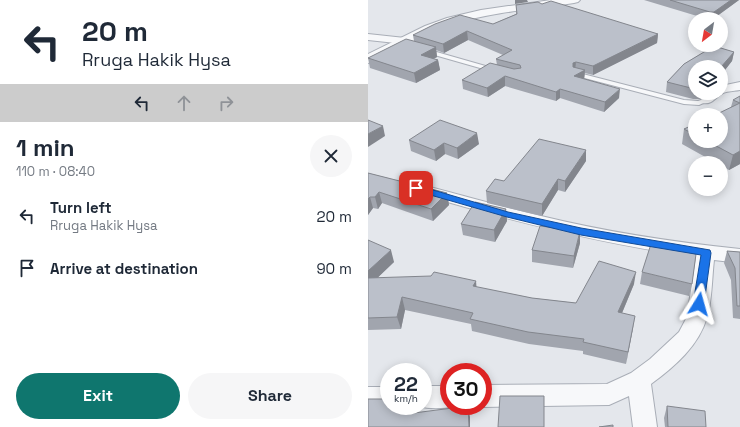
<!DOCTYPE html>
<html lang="en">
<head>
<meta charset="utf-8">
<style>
  :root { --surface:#fff; --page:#f6f6f7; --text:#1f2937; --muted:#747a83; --accent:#0f766e }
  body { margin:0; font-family:"Space Grotesk",sans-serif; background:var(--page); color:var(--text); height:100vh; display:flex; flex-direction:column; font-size:15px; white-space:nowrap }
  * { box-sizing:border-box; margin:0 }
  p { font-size:13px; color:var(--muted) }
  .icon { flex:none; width:22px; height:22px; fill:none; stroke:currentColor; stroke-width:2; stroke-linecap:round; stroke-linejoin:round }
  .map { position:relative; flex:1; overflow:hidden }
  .details { display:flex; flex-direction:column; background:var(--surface); width:368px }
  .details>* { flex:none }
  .guide { background:#fff; color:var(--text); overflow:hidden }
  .needle { width:26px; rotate:211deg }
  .buttons { position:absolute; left:320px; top:12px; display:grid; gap:8px }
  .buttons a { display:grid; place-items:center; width:40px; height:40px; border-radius:50%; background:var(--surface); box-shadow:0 2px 10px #0003; font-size:20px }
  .speed { position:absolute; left:12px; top:363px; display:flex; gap:8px; font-size:20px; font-weight:700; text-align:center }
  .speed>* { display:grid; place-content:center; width:52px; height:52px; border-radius:50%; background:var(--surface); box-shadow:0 2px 10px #0003; line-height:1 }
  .speed small { font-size:10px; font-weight:400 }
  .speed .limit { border:6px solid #d22; background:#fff; color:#111 }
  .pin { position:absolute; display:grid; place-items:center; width:34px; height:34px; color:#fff; margin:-17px; border-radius:8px; box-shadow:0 2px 6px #0006 }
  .me { position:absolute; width:44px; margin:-22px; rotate:8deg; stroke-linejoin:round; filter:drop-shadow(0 0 3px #0008) }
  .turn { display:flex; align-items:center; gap:14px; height:84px; padding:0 16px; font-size:18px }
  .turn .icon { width:52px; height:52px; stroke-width:2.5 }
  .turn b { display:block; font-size:28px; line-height:34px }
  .lanes { display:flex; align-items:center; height:38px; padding:0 16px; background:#0003; justify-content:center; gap:20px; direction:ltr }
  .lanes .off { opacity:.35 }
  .round { display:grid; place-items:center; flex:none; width:42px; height:42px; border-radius:21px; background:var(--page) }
  .overview { display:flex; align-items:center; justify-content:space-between; height:68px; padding:0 16px }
  h1 { font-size:24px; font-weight:800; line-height:30px }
  .button { display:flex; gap:8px; margin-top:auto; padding:8px 16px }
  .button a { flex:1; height:46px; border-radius:24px; background:var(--accent); color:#fff; font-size:16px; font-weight:800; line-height:46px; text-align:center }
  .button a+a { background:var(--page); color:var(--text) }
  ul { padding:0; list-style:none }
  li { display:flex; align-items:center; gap:12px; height:52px; padding:0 16px }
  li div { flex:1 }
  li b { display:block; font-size:15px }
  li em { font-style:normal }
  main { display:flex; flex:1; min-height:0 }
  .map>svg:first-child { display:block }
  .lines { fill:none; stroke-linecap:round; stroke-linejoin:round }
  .service-casing { stroke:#a9aeb7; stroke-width:2 }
  .minor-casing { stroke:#a9aeb7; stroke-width:2 }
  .tertiary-casing { stroke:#a9aeb7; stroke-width:2 }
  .service { fill:#f7f8fa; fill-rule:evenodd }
  .minor { fill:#f7f8fa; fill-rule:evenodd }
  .tertiary { fill:#f7f8fa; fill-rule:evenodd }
  .wall { fill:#a1a5ae }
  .shaded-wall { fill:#83868d }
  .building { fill:#bbc0ca; stroke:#83868d }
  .route { fill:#1a73e8; stroke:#114b97 }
</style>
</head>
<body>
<main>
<section class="details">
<div class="guide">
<div class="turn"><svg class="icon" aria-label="left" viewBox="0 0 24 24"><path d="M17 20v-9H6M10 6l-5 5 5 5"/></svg><div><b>20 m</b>Rruga Hakik Hysa</div></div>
<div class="lanes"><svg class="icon" aria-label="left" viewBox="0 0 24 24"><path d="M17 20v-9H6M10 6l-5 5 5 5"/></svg><svg class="icon off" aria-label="ahead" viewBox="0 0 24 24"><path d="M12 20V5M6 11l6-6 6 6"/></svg><svg class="icon off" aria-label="right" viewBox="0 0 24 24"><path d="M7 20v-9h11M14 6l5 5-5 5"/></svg></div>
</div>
<div class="overview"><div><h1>1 min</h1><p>110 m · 08:40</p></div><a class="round"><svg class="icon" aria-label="close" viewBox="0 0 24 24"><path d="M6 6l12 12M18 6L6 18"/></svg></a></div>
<ul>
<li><svg class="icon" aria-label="left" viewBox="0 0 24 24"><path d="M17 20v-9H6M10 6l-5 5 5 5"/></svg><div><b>Turn left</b><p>Rruga Hakik Hysa</p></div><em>20 m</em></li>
<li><svg class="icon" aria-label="arrive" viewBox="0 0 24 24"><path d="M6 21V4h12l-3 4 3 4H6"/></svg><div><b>Arrive at destination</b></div><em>90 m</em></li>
</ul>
<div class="button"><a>Exit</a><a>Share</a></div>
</section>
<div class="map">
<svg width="372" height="427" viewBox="0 0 372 427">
  <rect width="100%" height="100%" fill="#e4e7ec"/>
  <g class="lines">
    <defs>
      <g id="service">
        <polygon points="58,49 128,69 129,70 126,72 56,52 55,51"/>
        <polygon points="207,72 316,100 330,101 339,98 342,100 331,105 316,104 205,75 205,73"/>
      </g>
      <g id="minor">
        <polygon points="0,34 37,38 42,41 37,44 0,40"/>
        <path d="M372,82V90C367,91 360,91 355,93C347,97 345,105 334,103L333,100L340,93H353V86Z"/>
        <path d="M58,186C97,196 135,207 173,216C239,232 305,242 372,249V263L346,260C344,276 344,302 339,317C331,346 306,367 283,384L289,427H265L261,396L241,405L115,407L113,406H115V385L239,384L263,373L282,359L311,332L319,317L328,257C234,244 143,221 52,194L50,191L52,188Z"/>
        <path d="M55,386H81V406H85C76,409 60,409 51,406H55Z"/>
        <polygon points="0,387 21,387 21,406 28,406 21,409 0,409"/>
      </g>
      <path id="tertiary" d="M183,0H212L210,2L206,3C163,10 118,12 77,27C51,37 26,57 0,63V54L57,26L79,18L113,10Z"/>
    </defs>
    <use href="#service" class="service-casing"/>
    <use href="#minor" class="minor-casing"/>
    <use href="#tertiary" class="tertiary-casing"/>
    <use href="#service" class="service"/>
    <use href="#minor" class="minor"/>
    <use href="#tertiary" class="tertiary"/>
  </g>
  <g class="wall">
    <polygon points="276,0 371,0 345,19 339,19"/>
    <polygon points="174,4 290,34 289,43 225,75 217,73 216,79 251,98 236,112 192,98 188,101 137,86 120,97 95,89 94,80 129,65 128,59 135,55 100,40 76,53 68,50 69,57 65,59 70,60 72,70 48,83 2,68 0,58 46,41 45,35 125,24 148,14 148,5"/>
    <polygon points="346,46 366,52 364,61 353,75 353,67 327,67 327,93 338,93 332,99 325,99 298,92 299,82 316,64"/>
    <polygon points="372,96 372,164 361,170 353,166 353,163 348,163 314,144 316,129 327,124 327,141 353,141 365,100"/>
    <polygon points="41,140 111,144 90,159 77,154 68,161 43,151"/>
    <polygon points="218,161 197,192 190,190 174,216 119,203 118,191 136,181"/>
    <polygon points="0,173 79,193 81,205 65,221 14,203 10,209 5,208 0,215"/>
    <polygon points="138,209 139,221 127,242 95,235 93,224"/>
    <polygon points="0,240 26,262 9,278 108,281 108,287 164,298 208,303 266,284 254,313 265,328 258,364 215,354 215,351 161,344 104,331 103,324 37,310 33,329 0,330"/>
    <polygon points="212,243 205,268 164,262 164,250"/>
    <polygon points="359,251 372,252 372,319 365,318 363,280 356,263"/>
    <polygon points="274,272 324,284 321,296 272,284"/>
    <polygon points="299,406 338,427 297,427 296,418"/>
  </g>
  <g class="shaded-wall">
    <polygon points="147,0 159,0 160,2 147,4"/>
    <polygon points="363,0 371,0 345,19 346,12"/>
    <polygon points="99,31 100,40 76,53 75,44"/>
    <polygon points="290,34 289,43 225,75 225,66"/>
    <polygon points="68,47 69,57 54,65 53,55"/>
    <polygon points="366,52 364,61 353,75 353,67"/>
    <polygon points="70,60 72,70 48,83 46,73"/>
    <polygon points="208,62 207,71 204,72 205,63"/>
    <polygon points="217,70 216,80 206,76"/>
    <polygon points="137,76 137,86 120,97 119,88"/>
    <polygon points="192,89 192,98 188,101 188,92"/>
    <polygon points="252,89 251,98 236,112 237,102"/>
    <polygon points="333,93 338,93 332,99"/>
    <polygon points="15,126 17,136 0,147 0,134"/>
    <polygon points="109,133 111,144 90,159 89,148"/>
    <polygon points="76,143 77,154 68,161 66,150"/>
    <polygon points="218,150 218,161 197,192 197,181"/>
    <polygon points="372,151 372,164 361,170 365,155"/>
    <polygon points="190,179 190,190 174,216 174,204"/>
    <polygon points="11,192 14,203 10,209 7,197"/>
    <polygon points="79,193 81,205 65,221 63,209"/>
    <polygon points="2,197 5,208 0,215 0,199"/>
    <polygon points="138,209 139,221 127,242 126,230"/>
    <polygon points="212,231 212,243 205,268 206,256"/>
    <polygon points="23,250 26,262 1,286 0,292 0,271"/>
    <polygon points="268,272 266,284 249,325 250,312"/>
    <polygon points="108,281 109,293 105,286"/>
    <polygon points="34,297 37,310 33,329 29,317"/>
    <polygon points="267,316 265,328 258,364 260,352"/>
    <polygon points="41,406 47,406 48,409 42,426 38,414"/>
    <polygon points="100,406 102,417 102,427 101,427"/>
  </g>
  <g class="building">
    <polygon points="302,0 363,0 346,12 342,12"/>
    <polygon points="183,1 290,34 225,66 208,62 205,63 205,67 217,70 206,76 252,89 237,102 192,89 188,92 137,76 119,88 94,80 122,63 146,69 153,68 152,65 128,59 144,50 99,31 75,44 45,35 67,24 92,15 125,24 149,14 148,5 170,2 174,4"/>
    <polygon points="38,39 68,47 53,55 70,60 46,73 0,58"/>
    <polygon points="346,46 366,52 353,67 327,67 327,89 299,82 316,64"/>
    <polygon points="372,96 372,103 365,100"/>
    <polygon points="372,103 372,151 365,155 339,141 353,141 353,115 347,115"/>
    <polygon points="0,120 15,126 0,134"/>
    <polygon points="72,120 109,133 89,148 76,143 66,150 41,140"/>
    <polygon points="327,124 327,135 316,129"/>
    <polygon points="171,139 218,150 197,181 190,179 174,204 118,191 127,179 136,181"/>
    <polygon points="0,173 79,193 63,209 11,192 7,197 2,197 0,199"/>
    <polygon points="107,202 138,209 126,230 93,224"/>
    <polygon points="172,226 212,231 206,256 164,250"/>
    <polygon points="0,240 23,250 0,271"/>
    <polygon points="283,244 328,254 324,284 274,272"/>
    <polygon points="359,251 372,252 372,306 369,306 367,268"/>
    <polygon points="231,261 268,272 250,312 267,316 260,352 215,342 216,339 160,332 102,319 105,313 34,297 29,317 0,318 0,278 63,276 66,272 108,281 105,286 164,298 208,303"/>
    <polygon points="132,396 176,396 176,427 130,427"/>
    <polygon points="21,397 21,406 41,406 38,414 100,406 101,427 0,427 0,399 17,399"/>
    <polygon points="299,406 337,411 338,427 300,427"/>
    <polygon points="245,425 245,427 231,427"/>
  </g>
  <polygon class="route" points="48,185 140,212 213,228 342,250 343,253 336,304 335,307 331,309 327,307 325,304 333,255 213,235 139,217 45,190 44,188"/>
</svg>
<div class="buttons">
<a><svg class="needle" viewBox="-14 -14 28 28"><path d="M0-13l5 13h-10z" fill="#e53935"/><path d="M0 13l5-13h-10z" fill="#747a83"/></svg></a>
<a><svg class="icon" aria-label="layers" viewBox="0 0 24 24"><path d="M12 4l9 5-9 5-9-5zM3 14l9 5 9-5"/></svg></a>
<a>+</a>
<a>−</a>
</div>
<div class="speed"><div>22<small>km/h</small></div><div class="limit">30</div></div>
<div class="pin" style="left:48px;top:188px;background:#d93025"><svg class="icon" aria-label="arrive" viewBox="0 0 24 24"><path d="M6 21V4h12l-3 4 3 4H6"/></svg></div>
<svg class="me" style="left:331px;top:304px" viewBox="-20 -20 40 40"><path d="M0-17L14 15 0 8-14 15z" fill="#1a73e8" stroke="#fff" stroke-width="4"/></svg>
</div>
</main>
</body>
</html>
